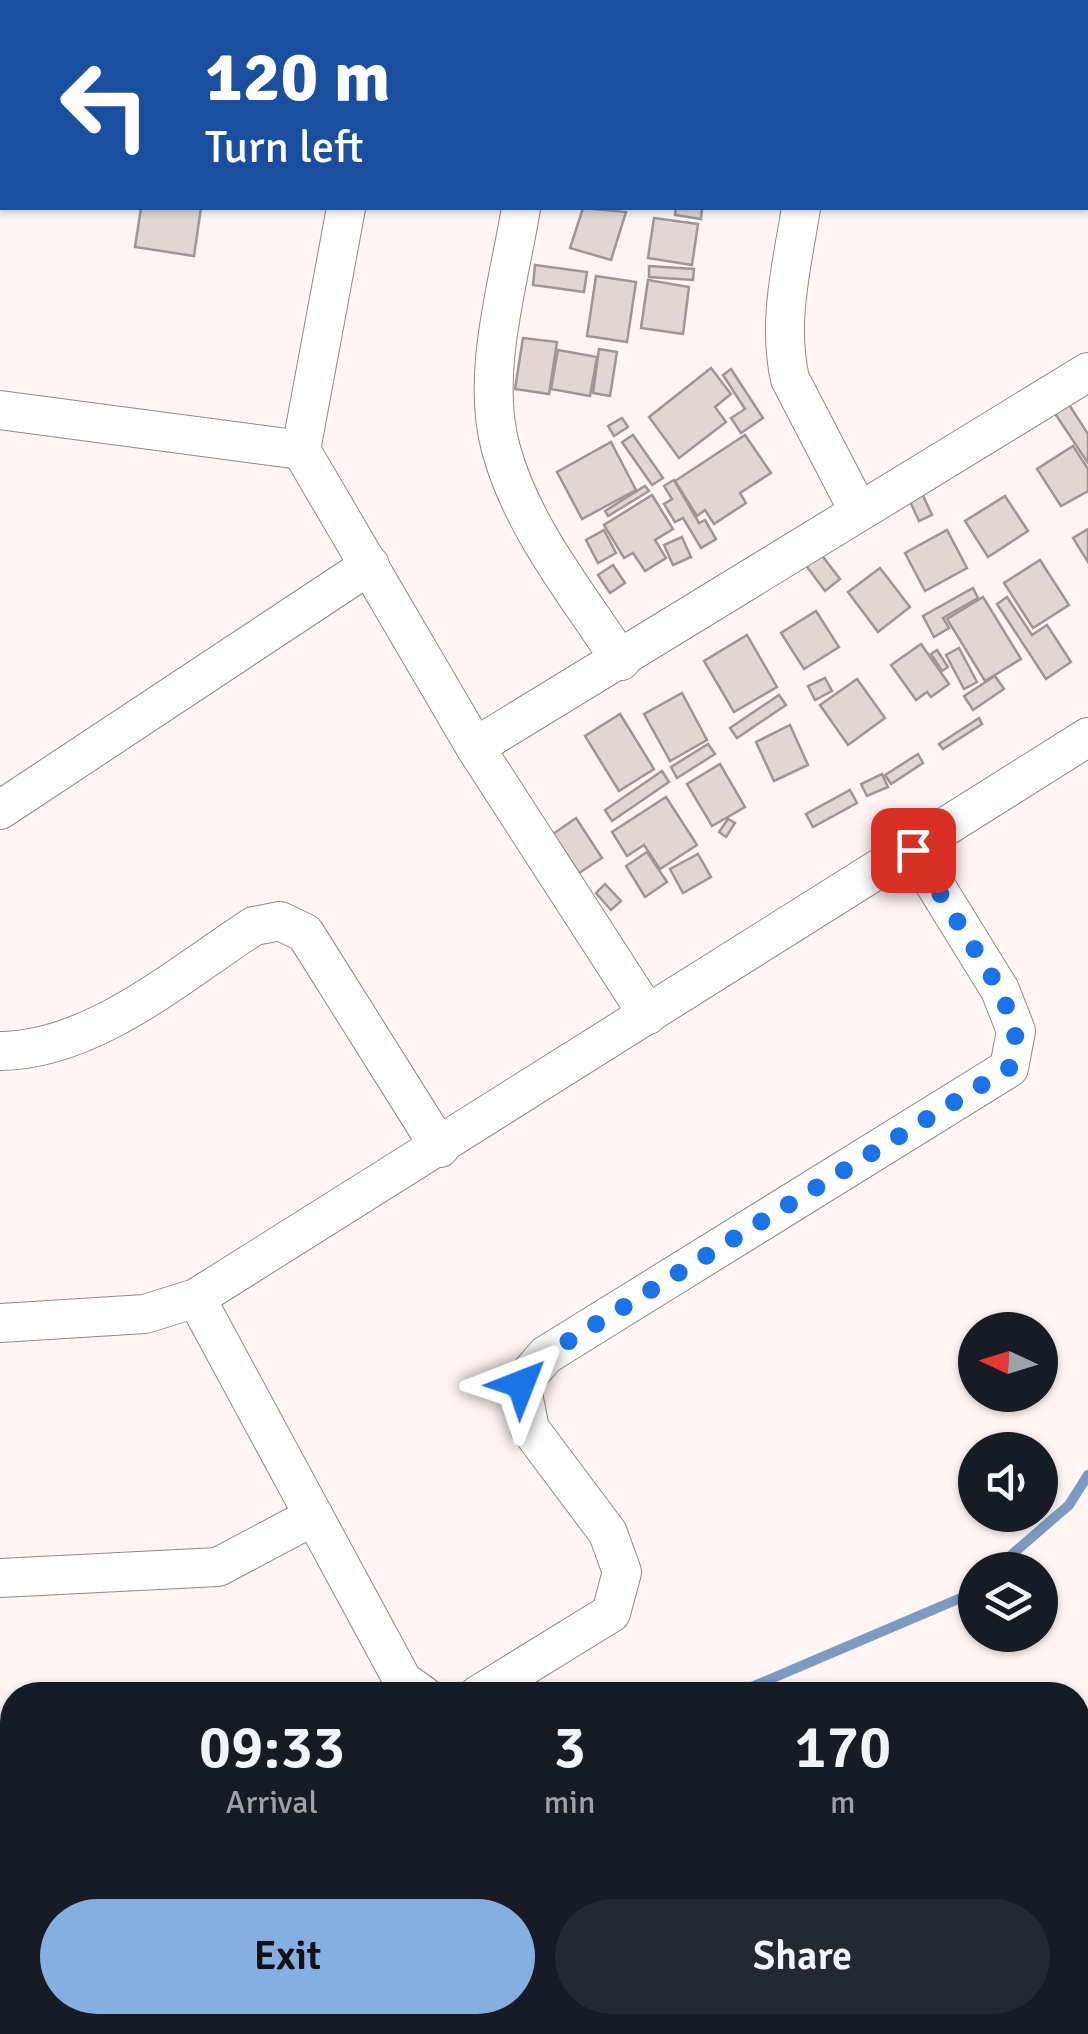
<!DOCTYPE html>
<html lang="en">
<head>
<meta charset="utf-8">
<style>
  :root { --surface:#171b24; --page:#242831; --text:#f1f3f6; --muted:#9ea1a6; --accent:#85afe0 }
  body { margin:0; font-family:Signika,sans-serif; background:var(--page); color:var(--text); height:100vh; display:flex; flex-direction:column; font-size:38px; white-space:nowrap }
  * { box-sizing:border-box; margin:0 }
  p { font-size:32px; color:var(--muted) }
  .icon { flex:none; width:55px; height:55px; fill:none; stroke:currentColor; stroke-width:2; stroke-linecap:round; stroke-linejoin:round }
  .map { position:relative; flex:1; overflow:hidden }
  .sheet { position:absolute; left:0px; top:1682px; width:1090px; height:352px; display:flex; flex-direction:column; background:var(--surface); border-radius:40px 40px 0 0; box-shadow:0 2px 8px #0004 }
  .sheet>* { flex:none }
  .banner { position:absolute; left:0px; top:0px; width:1090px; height:210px; box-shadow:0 2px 8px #0004; background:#1a4fa0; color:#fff; overflow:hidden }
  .needle { width:65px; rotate:274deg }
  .fabs { position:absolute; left:958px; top:1312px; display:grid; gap:20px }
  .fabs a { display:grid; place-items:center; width:100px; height:100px; border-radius:50%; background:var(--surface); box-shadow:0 2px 8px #0004; font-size:50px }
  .pin { position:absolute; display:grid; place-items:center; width:85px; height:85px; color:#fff; margin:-42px; border-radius:20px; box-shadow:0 5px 15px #0006 }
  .me { position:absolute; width:110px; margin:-55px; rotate:45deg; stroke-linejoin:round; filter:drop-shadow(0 0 8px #0008) }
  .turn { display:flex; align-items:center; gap:35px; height:210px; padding:0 40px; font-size:45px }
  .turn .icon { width:130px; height:130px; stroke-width:2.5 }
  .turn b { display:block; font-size:70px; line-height:85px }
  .eta { display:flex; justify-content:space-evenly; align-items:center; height:170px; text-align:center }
  .eta b { font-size:60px; font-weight:600; line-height:70px }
  .action { display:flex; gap:20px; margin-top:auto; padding:20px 40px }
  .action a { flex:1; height:115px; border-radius:60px; background:var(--accent); color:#111; font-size:40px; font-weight:600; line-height:115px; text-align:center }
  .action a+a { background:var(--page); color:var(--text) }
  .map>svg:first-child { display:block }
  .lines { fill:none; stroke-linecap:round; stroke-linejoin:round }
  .stream { stroke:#7d9ac3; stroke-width:10 }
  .building { fill:#e2d6d5; stroke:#a09594; stroke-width:2.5 }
  .minor-casing { stroke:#938887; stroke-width:40 }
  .minor { stroke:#fff; stroke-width:38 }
  .route { stroke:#1a73e8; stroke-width:18; stroke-dasharray:0 32.4 }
</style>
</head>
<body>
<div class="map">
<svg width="1088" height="2034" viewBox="0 0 1088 2034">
  <rect width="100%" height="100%" fill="#fef5f4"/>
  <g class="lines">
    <g class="stream">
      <polyline points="994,1570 1069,1505 1088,1475"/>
      <polyline points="733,1695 963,1597 975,1587"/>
      <polyline points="0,1934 12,1932"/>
    </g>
  </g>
  <g class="building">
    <polygon points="231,0 273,0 285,2 231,2"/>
    <polygon points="689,0 764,0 688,2"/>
    <polygon points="141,208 201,208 194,256 135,247"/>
    <polygon points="583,208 626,212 611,260 570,248"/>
    <polygon points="676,208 702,208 701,219 675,215"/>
    <polygon points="654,218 698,224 692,265 648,258"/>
    <polygon points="535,265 587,272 584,292 533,285"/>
    <polygon points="649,266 694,269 693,280 649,277"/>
    <polygon points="596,276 636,282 627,342 587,336"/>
    <polygon points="648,280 689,287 683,334 641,328"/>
    <polygon points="523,338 557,342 549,394 515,389"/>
    <polygon points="599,349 617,352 610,396 593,393"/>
    <polygon points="558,350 597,357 590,396 551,389"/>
    <polygon points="711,368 731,394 715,407 726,422 679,458 649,417"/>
    <polygon points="731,369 763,418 741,433 731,418 745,409 723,375"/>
    <polygon points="1066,400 1088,434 1088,463 1052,409"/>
    <polygon points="622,418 628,427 614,436 608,426"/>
    <polygon points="633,435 663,478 652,485 622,442"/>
    <polygon points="745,435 771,473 740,493 746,503 714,524 705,510 697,516 675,481"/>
    <polygon points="611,442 636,490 582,519 557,472"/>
    <polygon points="1073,446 1088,469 1088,491 1061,506 1037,469"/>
    <polygon points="674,480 699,523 705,520 716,539 701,548 683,518 675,522 664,504 672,499 664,486"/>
    <polygon points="645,486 649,491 608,516 605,511"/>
    <polygon points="920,489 932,515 919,521 907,495"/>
    <polygon points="652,495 673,529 655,540 666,558 645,571 633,553 624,558 604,525"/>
    <polygon points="1005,496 1028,531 988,557 965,521"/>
    <polygon points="1088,529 1088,562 1073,538"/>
    <polygon points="604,530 616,553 598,563 586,540"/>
    <polygon points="947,530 967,568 925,591 905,553"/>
    <polygon points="682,537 691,557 673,565 664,545"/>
    <polygon points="817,549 840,579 825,591 802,560"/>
    <polygon points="1040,560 1069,605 1033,628 1004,583"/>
    <polygon points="613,565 625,583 610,593 598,575"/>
    <polygon points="880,568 910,607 878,632 848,592"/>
    <polygon points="973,588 978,598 943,618 949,628 934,637 923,616"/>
    <polygon points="983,597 1021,659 985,681 947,619"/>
    <polygon points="1007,597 1032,635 1047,625 1071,662 1046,679 997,604"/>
    <polygon points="816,611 839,647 804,669 781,633"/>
    <polygon points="747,635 777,687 734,712 704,661"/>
    <polygon points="921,644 949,684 931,697 927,692 916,700 891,665"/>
    <polygon points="959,648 977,682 964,689 946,655"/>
    <polygon points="937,650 948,667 942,671 931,654"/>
    <polygon points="995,676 1004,689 973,710 964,696"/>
    <polygon points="825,678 832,691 815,700 808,686"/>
    <polygon points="857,679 885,718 848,745 820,705"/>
    <polygon points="682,693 707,740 670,761 644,714"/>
    <polygon points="779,695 786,705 737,738 730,728"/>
    <polygon points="620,714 654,769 619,791 585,736"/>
    <polygon points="979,718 982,724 943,749 939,744"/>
    <polygon points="790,725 808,765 774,781 756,742"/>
    <polygon points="708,744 715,754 677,778 671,767"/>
    <polygon points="918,754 923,763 891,784 885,775"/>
    <polygon points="720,764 745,807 712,826 687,784"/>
    <polygon points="662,771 669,782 612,821 605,810"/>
    <polygon points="882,774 888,787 867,796 861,784"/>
    <polygon points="850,790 857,803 813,827 806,814"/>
    <polygon points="666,797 697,845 660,869 644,845 627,856 612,832"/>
    <polygon points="576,818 602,858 579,873 553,834"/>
    <polygon points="728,819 735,823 726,837 719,832"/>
    <polygon points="647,852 667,882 645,897 626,866"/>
    <polygon points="698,854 711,877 683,893 670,869"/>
    <polygon points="605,884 621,901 611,910 596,893"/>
    <polygon points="1081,1822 1088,1823 1088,1865 1078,1869"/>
    <polygon points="1088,1960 1088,2011 1078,2020 1078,1969"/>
    <polygon points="983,2022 995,2022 1006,2034 971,2034"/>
    <polygon points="1042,2022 1075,2022 1061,2034 1052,2034"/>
    <polygon points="826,2029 887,2033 887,2034 826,2034"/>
  </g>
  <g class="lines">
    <defs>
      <g id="minor">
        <polyline points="1036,0 1050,2"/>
        <polyline points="383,2 383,0"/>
        <polyline points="554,2 554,0"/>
        <polyline points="846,2 848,0"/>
        <polyline points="0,125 2,125"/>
        <polyline points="346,208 301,450 475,747"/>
        <path d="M521,208C509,283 480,374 501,449C522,527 578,595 621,661"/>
        <path d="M801,208C792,265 777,322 790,379L858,510"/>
        <polyline points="0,410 301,450"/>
        <polyline points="0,810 370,565"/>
        <polyline points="648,1015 475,747 1088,372"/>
        <path d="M0,1051C94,1050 178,975 254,926L280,921L305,933L440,1148"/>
        <polyline points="196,1298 403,1681 423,1695"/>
        <polyline points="0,1323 145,1314 196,1298 1088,737"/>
        <polyline points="0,1578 218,1567 314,1516"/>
        <polyline points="478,1695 611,1613 622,1572 608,1533 530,1429 521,1384 546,1355 1009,1068 1016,1031 1000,990 913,849"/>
        <polyline points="1078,1746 1088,1736"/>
        <polyline points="771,2034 784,2022"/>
      </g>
    </defs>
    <use href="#minor" class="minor-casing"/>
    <use href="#minor" class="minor"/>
  </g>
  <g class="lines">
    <polyline class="route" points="521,1384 546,1355 1009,1068 1016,1032 1000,990 913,850"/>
  </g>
</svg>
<div class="fabs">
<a><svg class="needle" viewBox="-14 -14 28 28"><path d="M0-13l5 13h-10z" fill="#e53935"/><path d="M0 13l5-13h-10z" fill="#9ea1a6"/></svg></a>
<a><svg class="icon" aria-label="sound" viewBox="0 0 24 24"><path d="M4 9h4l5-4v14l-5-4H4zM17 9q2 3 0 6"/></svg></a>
<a><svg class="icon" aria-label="layers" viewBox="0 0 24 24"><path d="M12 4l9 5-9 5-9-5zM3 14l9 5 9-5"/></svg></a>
</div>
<div class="pin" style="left:913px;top:850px;background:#d93025"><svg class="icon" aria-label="arrive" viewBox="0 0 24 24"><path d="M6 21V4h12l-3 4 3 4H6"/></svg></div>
<svg class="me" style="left:521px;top:1384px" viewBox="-20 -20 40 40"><path d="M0-17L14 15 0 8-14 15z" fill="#1a73e8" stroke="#fff" stroke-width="4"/></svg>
<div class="banner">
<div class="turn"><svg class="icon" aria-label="left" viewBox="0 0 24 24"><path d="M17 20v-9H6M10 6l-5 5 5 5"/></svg><div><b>120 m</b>Turn left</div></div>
</div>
<section class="sheet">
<div class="eta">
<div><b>09:33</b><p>Arrival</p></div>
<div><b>3</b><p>min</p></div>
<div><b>170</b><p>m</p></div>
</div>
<div class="action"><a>Exit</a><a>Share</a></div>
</section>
</div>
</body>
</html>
